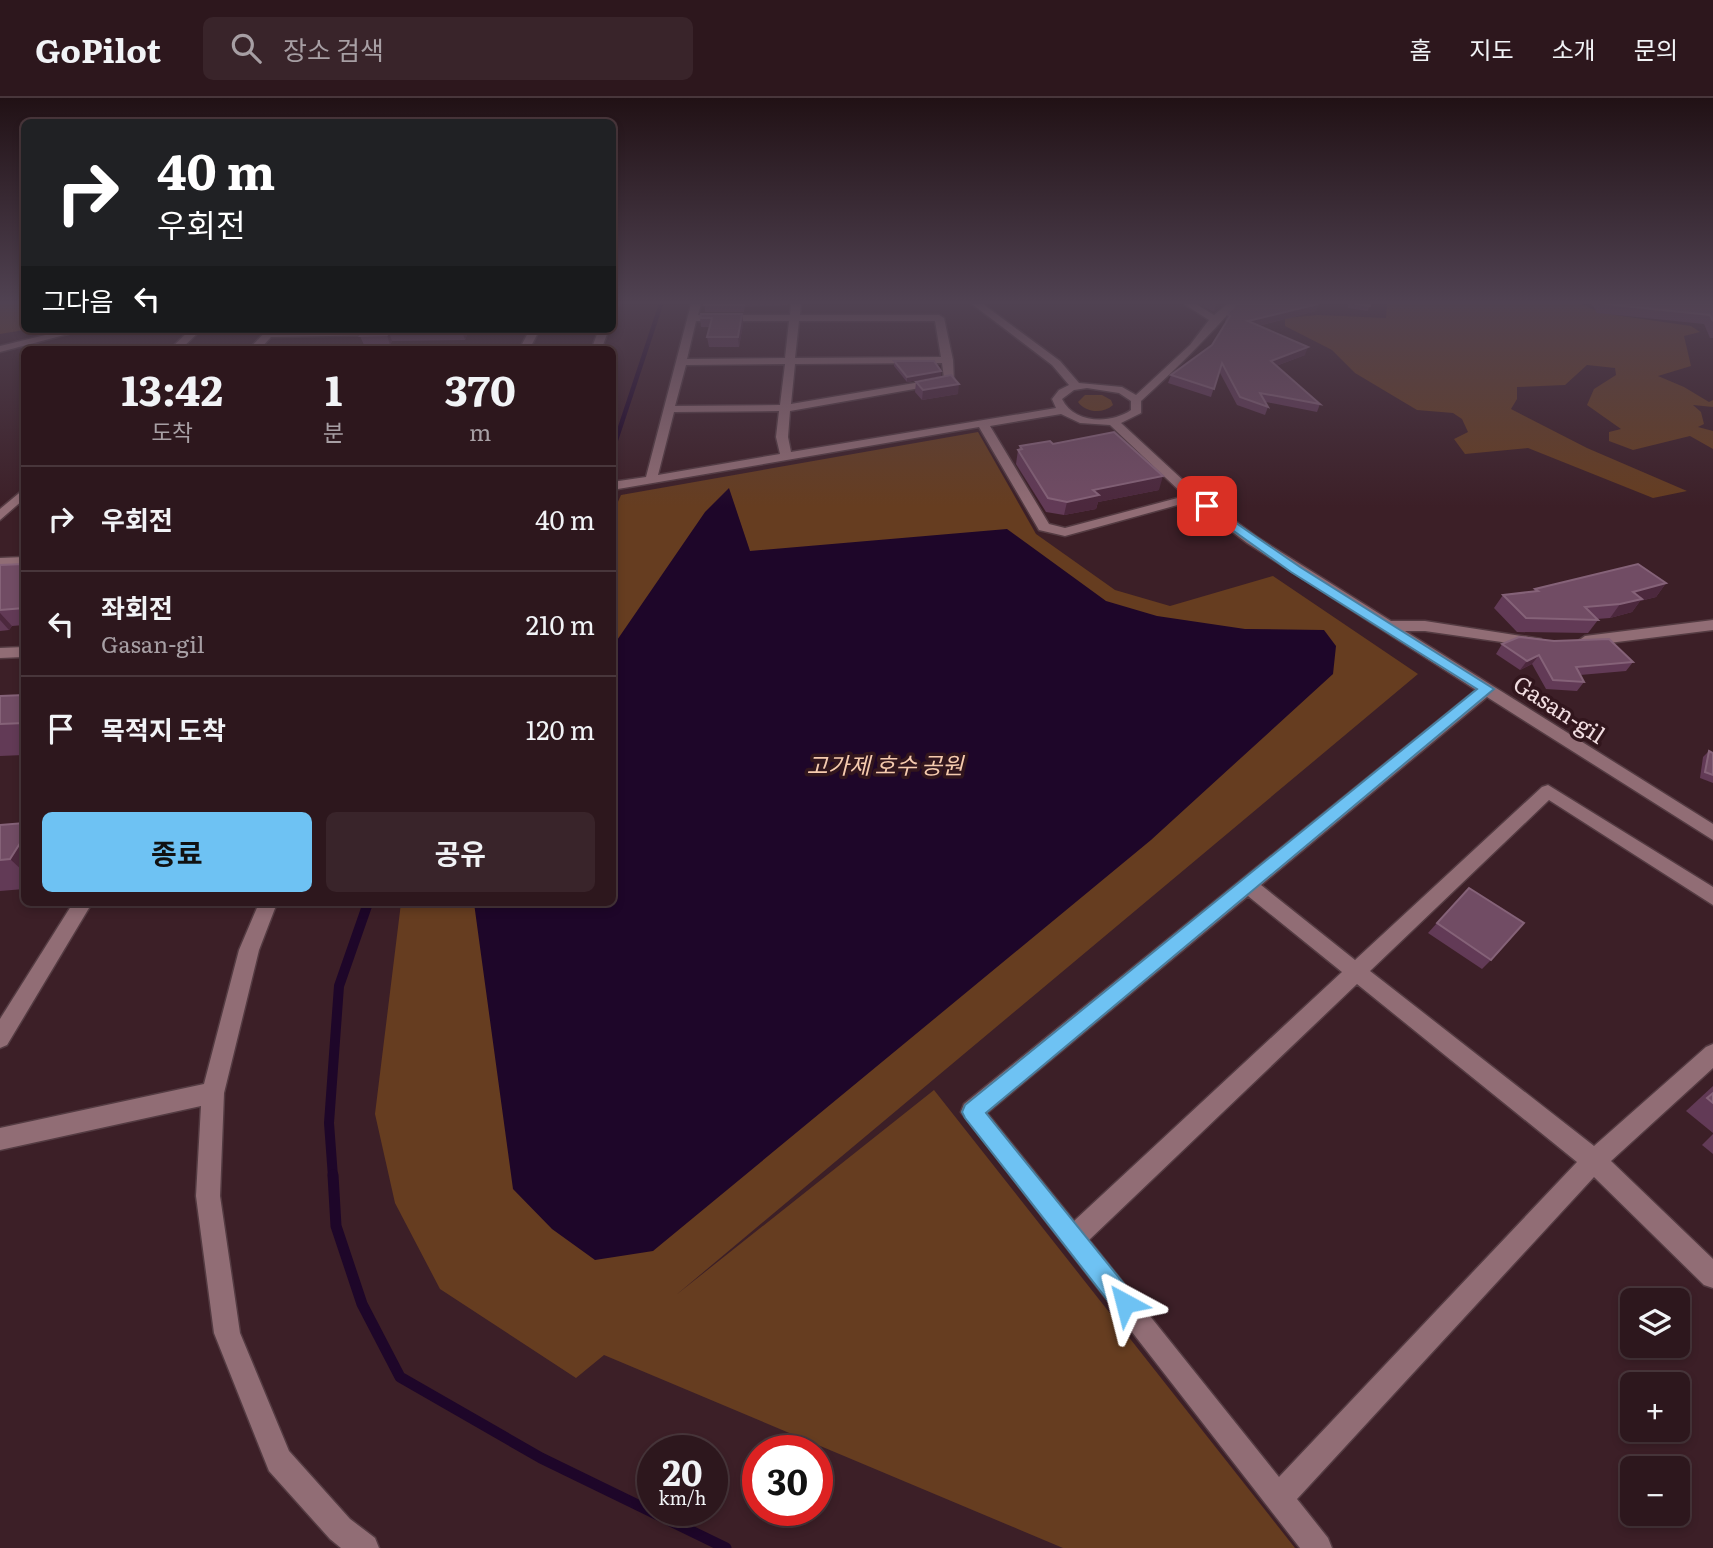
<!DOCTYPE html>
<html lang="ko">
<head>
<meta charset="utf-8">
<style>
  :root { --surface:#2d171d; --page:#39242a; --text:#f1f3f6; --muted:#a79fa4; --line:#48363b; --accent:#6ec2f3 }
  body { margin:0; font-family:Literata,"Noto Sans KR",serif; background:var(--page); color:var(--text); height:100vh; display:flex; flex-direction:column; font-size:26px; white-space:nowrap }
  * { box-sizing:border-box; margin:0 }
  p { font-size:23px; color:var(--muted) }
  .icon { flex:none; width:38px; height:38px; fill:none; stroke:currentColor; stroke-width:2; stroke-linecap:round; stroke-linejoin:round }
  .map { position:relative; flex:1; overflow:hidden }
  .panel { position:absolute; left:21px; top:248px; width:595px; height:560px; display:flex; flex-direction:column; background:var(--surface); border-radius:10px; box-shadow:0 4px 10px #0003,0 0 0 2px var(--line) }
  .panel>* { flex:none }
  .guide { position:absolute; left:21px; top:21px; width:595px; height:214px; border-radius:10px; box-shadow:0 4px 10px #0003,0 0 0 2px var(--line); background:#202124; color:#fff; overflow:hidden }
  .tools { position:absolute; left:1620px; top:1190px; display:grid; gap:14px }
  .tools a { display:grid; place-items:center; width:70px; height:70px; border-radius:10px; background:var(--surface); box-shadow:0 4px 10px #0003,0 0 0 2px var(--line); font-size:35px }
  .speed { position:absolute; left:637px; top:1337px; display:flex; gap:14px; font-size:35px; font-weight:700; text-align:center }
  .speed>* { display:grid; place-content:center; width:91px; height:91px; border-radius:50%; background:var(--surface); box-shadow:0 4px 10px #0003,0 0 0 2px var(--line); line-height:1 }
  .speed small { font-size:18px; font-weight:400 }
  .speed .limit { border:10px solid #d22; background:#fff; color:#111 }
  .pin { position:absolute; display:grid; place-items:center; width:60px; height:60px; color:#fff; margin:-30px; border-radius:14px; box-shadow:0 4px 10px #0006 }
  .me { position:absolute; width:77px; margin:-38px; rotate:322deg; stroke-linejoin:round; filter:drop-shadow(0 0 5px #0008) }
  .turn { display:flex; align-items:center; gap:24px; height:147px; padding:0 21px; font-size:32px }
  .turn .icon { width:91px; height:91px; stroke-width:2.5 }
  .turn b { display:block; font-size:49px; line-height:60px }
  .then { display:flex; align-items:center; height:66px; padding:0 21px; background:#0003; gap:14px; font-size:26px }
  .eta { display:flex; justify-content:space-evenly; align-items:center; height:119px; text-align:center }
  .eta b { font-size:42px; font-weight:700; line-height:49px }
  .action { display:flex; gap:14px; margin-top:auto; padding:14px 21px }
  .action a { flex:1; height:80px; border-radius:10px; background:var(--accent); color:#111; font-size:28px; font-weight:700; line-height:80px; text-align:center }
  .action a+a { background:var(--page); color:var(--text) }
  ul { padding:0; list-style:none }
  li { display:flex; align-items:center; gap:21px; height:105px; padding:0 21px; border-top:2px solid var(--line) }
  li div { flex:1 }
  li b { display:block; font-size:26px }
  li em { font-style:normal }
  header { display:flex; align-items:center; gap:42px; box-sizing:border-box; height:98px; padding:0 35px; background:var(--surface); border-bottom:2px solid var(--line) }
  header strong { font-size:33px }
  nav { display:flex; gap:38px; margin-inline-start:auto; font-size:24px }
  .search { width:490px; height:63px; background:var(--page); display:flex; align-items:center; gap:18px; box-sizing:border-box; padding:0 24px; border-radius:10px; color:var(--muted); font-size:26px }
  .map>svg:first-child { display:block }
  .green { fill:#663d20 }
  .water { fill:#1e0629 }
  .lines { fill:none; stroke-linecap:round; stroke-linejoin:round }
  .stream-far2 { stroke:#1e0629; stroke-width:4.5 }
  .stream-far1 { stroke:#1e0629; stroke-width:10 }
  .stream { stroke:#1e0629; stroke-width:11 }
  .minor-casing { stroke:#543b42; stroke-width:3 }
  .minor { fill:#916d75; fill-rule:evenodd }
  .wall { fill:#623a56 }
  .shaded-wall { fill:#4c283d }
  .building { fill:#714c64; stroke:#856278; stroke-width:2 }
  .route { fill:#6ec2f3; stroke:#487e9e; stroke-width:2 }
  .labels { text-anchor:middle; dominant-baseline:central; stroke-width:7; stroke-linejoin:round; paint-order:stroke }
  .street-label { font-size:23px; fill:#f1dde1; stroke:#32161d }
  .park-label { font-size:23px; font-style:italic; fill:#f5caae; stroke:#32161d }
</style>
</head>
<body>
<header>
<strong>GoPilot</strong>
<div class="search"><svg class="icon" aria-label="search" viewBox="0 0 24 24"><circle cx="10" cy="10" r="6"/><path d="M15 15l6 6"/></svg>장소 검색</div>
<nav><a>홈</a><a>지도</a><a>소개</a><a>문의</a></nav>
</header>
<div class="map">
<svg width="1713" height="1450" viewBox="0 0 1713 1450">
  <rect width="100%" height="100%" fill="#3c1f27"/>
  <g class="green">
    <polygon points="0,206 24,206 24,231 30,231 0,236"/>
    <polygon points="1387,206 1582,206 1601,215 1691,228 1700,234 1684,238 1691,268 1658,278 1684,289 1709,304 1713,302 1713,309 1693,307 1701,314 1704,326 1698,329 1713,333 1713,351 1690,338 1633,352 1609,343 1609,334 1621,331 1587,307 1594,291 1616,277 1615,270 1587,267 1565,287 1517,289 1517,301 1511,311 1587,350 1687,393 1653,400 1528,350 1465,356 1454,341 1468,334 1462,321 1453,315 1417,312 1355,275 1332,252 1285,228 1285,220 1318,217 1386,220"/>
    <path d="M1085,297H1102L1111,302L1113,307C1103,316 1086,315 1078,304Z"/>
    <polygon points="978,334 1036,436 1115,492 1170,508 1273,478 1418,576 676,1197 934,992 1295,1450 1063,1450 604,1257 576,1280 440,1191 395,1105 375,1016 401,805 612,805 612,417 621,397"/>
  </g>
  <polygon class="water" points="729,390 750,453 1007,431 1106,503 1157,518 1245,531 1324,532 1336,548 1333,576 1151,742 653,1153 595,1162 552,1131 513,1091 474,805 612,805 613,548 705,414"/>
  <g class="lines">
    <polyline class="stream-far2" points="612,354 661,206"/>
    <polyline class="stream-far1" points="333,1079 329,1025 339,888 368,805"/>
    <polyline class="stream" points="333,1077 336,1128 362,1206 400,1279 541,1360 726,1450"/>
    <defs>
      <g id="minor">
        <polygon points="612,206 619,206 612,212"/>
        <path d="M691,206H701L698,217H790L791,206H801L800,217H939L944,220L953,262L954,284L790,313L788,339L791,354L1056,310L1052,301L1059,292L1069,287L1052,267L972,206H983L1060,263L1079,285L1122,289L1136,297L1190,247L1209,222L1184,206H1196L1214,217L1227,206H1237C1207,240 1175,272 1141,303V315L1121,325L1198,396L1257,439L1391,523H1425L1541,541L1543,544L1541,547L1536,549L1425,533H1405L1713,726V742L1487,599L1261,787L1355,862L1542,689L1548,687L1713,789V807L1549,702L1370,873L1594,1048L1706,949L1713,946V970L1611,1063L1713,1161V1190L1704,1187L1594,1079L1297,1401L1328,1440L1332,1450H1300L961,1014L964,1006L1476,592L1247,445L1192,403L1065,438L1039,432L979,329L612,392V384L646,379ZM696,223H789L785,260L687,261ZM799,223H935L941,259L795,260ZM942,265L944,280L791,306L795,266ZM785,266L780,307L675,308L686,267ZM1087,290L1119,295L1131,303V312C1111,326 1074,326 1062,301L1074,292ZM779,313L776,339L780,356L658,377L674,314ZM1061,316L1080,325L1110,327L1185,398L1065,430L1049,426L990,328ZM1248,798L1342,874L1074,1123L987,1015ZM1357,886L1577,1064L1279,1379L1089,1142Z"/>
        <polygon points="70,231 87,231 0,254 0,248"/>
        <polygon points="191,231 202,231 180,252 169,252"/>
        <polygon points="268,231 384,231 389,234 384,237 271,239 259,252 248,252"/>
        <polygon points="497,231 492,234 443,235 438,232"/>
        <polygon points="530,231 540,231 529,252 519,252"/>
        <polygon points="599,231 609,231 601,252 591,252"/>
        <polygon points="24,391 24,401 0,422 0,411"/>
        <polygon points="24,459 24,467 0,468 0,460"/>
        <polygon points="1713,522 1713,532 1585,548 1578,543 1585,538"/>
        <polygon points="24,549 24,559 0,560 0,550"/>
        <polygon points="73,805 92,805 7,947 0,950 0,921"/>
        <polygon points="259,805 277,805 259,852 224,995 220,1098 240,1235 289,1353 350,1421 375,1440 379,1450 341,1450 330,1441 269,1373 265,1363 214,1235 196,1098 201,1008 0,1052 0,1030 204,986 239,852"/>
      </g>
    </defs>
    <use href="#minor" class="minor-casing"/>
    <use href="#minor" class="minor"/>
  </g>
  <g class="wall">
    <polygon points="705,206 788,206 788,207 745,209 744,214 705,214"/>
    <polygon points="1198,206 1223,206 1214,214"/>
    <polygon points="1319,206 1316,213 1258,228 1305,257 1276,268 1320,306 1317,314 1266,304 1268,309 1265,317 1237,307 1219,273 1211,299 1168,285 1171,277 1212,247 1226,225 1225,224 1227,216"/>
    <polygon points="1348,206 1370,206 1368,213 1348,210"/>
    <polygon points="1592,206 1713,206 1713,240 1710,240 1704,226 1597,215"/>
    <polygon points="742,216 743,226 739,249 709,249 707,239 710,229 701,229 700,220"/>
    <polygon points="365,231 466,231 467,237 465,242 392,243 390,247 364,247 360,238"/>
    <polygon points="894,263 941,278 907,284 894,268"/>
    <polygon points="916,284 958,296 922,302 915,294"/>
    <polygon points="1053,346 1159,392 1098,404 1096,411 1064,417 1046,414 1016,366 1018,352 1019,352 1020,348"/>
    <polygon points="24,466 24,527 12,528 9,532 0,533 0,467"/>
    <polygon points="1666,485 1656,499 1640,503 1632,514 1610,520 1597,521 1598,522 1588,535 1517,534 1494,510 1503,497 1533,494 1535,491"/>
    <polygon points="1502,546 1633,564 1626,573 1580,577 1584,584 1577,593 1546,591 1532,566 1520,572 1496,556"/>
    <polygon points="24,597 24,657 0,658 0,598"/>
    <polygon points="1709,653 1713,655 1713,685 1700,680 1703,659"/>
    <polygon points="24,725 24,791 0,793 0,727"/>
    <polygon points="1437,825 1491,862 1482,871 1428,835"/>
    <polygon points="1713,988 1713,1035 1686,1013"/>
    <polygon points="1713,1036 1713,1056 1702,1047"/>
  </g>
  <g class="shaded-wall">
    <polygon points="1216,206 1223,206 1214,214"/>
    <polygon points="1319,206 1316,213 1245,231 1248,223"/>
    <polygon points="742,216 743,226 739,249 738,239"/>
    <polygon points="463,231 466,231 467,237 465,242 462,233"/>
    <polygon points="389,234 392,243 390,247 387,237"/>
    <polygon points="1308,249 1305,257 1268,271 1271,263"/>
    <polygon points="941,273 941,278 907,284 907,279"/>
    <polygon points="959,286 958,296 922,302 923,292"/>
    <polygon points="1163,378 1159,392 1098,404 1096,411 1064,417 1067,404 1093,392"/>
    <polygon points="1666,485 1656,499 1640,503 1632,514 1610,520 1620,506 1633,494"/>
    <polygon points="0,515 12,528 9,532 0,522"/>
    <polygon points="1539,557 1532,566 1520,572 1527,563"/>
    <polygon points="24,739 24,774 10,761"/>
  </g>
  <g class="building">
    <polygon points="705,206 744,206 744,207 704,207"/>
    <polygon points="1236,206 1318,206 1248,223 1308,249 1271,263 1320,306 1260,295 1268,309 1240,299 1222,265 1214,291 1171,277 1212,247 1230,218 1227,216"/>
    <polygon points="1355,206 1370,206 1370,208"/>
    <polygon points="1605,206 1713,206 1713,223 1710,217"/>
    <polygon points="701,216 742,216 738,239 707,239 712,220 700,220"/>
    <polygon points="365,231 463,231 462,233 389,234 387,237 360,238"/>
    <polygon points="894,263 934,263 941,273 907,279"/>
    <polygon points="951,277 959,286 923,292 916,284"/>
    <polygon points="1114,334 1163,378 1093,392 1099,397 1067,404 1048,400 1018,352 1022,351 1020,348 1050,343 1053,346"/>
    <polygon points="24,466 24,510 0,512 0,467"/>
    <polygon points="1638,466 1666,485 1633,494 1642,501 1620,506 1585,509 1598,522 1526,520 1503,497 1538,493 1535,491"/>
    <polygon points="1519,539 1554,543 1609,541 1633,564 1576,569 1584,584 1553,582 1539,557 1527,563 1502,546"/>
    <polygon points="24,597 24,625 0,626 0,598"/>
    <polygon points="1709,653 1713,655 1713,677 1705,674"/>
    <polygon points="24,725 24,739 10,761 0,762 0,727"/>
    <polygon points="1469,790 1524,825 1491,862 1437,825"/>
    <polygon points="1713,995 1713,1005 1707,1000"/>
  </g>
  <linearGradient id="sky" x2="0" y2="1"><stop stop-color="#211115"/><stop offset="0.5" stop-color="#504252"/><stop offset="1" stop-color="#504252" stop-opacity="0"/></linearGradient>
  <rect width="1713" height="409" fill="url(#sky)"/>
  <polygon class="route" points="1207,405 1300,469 1494,591 986,1015 1133,1197 1136,1205 1133,1213 1125,1216 1116,1213 965,1020 962,1014 965,1007 1477,591 1291,474 1203,411 1201,408"/>
  <g class="labels">
    <g class="street-label">
      <text transform="translate(1560 610) rotate(33)">Gasan-gil</text>
    </g>
    <g class="park-label">
      <text x="885" y="666">고가제 호수 공원</text>
    </g>
  </g>
</svg>
<div class="tools">
<a><svg class="icon" aria-label="layers" viewBox="0 0 24 24"><path d="M12 4l9 5-9 5-9-5zM3 14l9 5 9-5"/></svg></a>
<a>+</a>
<a>−</a>
</div>
<div class="speed"><div>20<small>km/h</small></div><div class="limit">30</div></div>
<div class="pin" style="left:1207px;top:408px;background:#d93025"><svg class="icon" aria-label="arrive" viewBox="0 0 24 24"><path d="M6 21V4h12l-3 4 3 4H6"/></svg></div>
<svg class="me" style="left:1125px;top:1205px" viewBox="-20 -20 40 40"><path d="M0-17L14 15 0 8-14 15z" fill="#6ec2f3" stroke="#fff" stroke-width="4"/></svg>
<div class="guide">
<div class="turn"><svg class="icon" aria-label="right" viewBox="0 0 24 24"><path d="M7 20v-9h11M14 6l5 5-5 5"/></svg><div><b>40 m</b>우회전</div></div>
<div class="then">그다음<svg class="icon" aria-label="left" viewBox="0 0 24 24"><path d="M17 20v-9H6M10 6l-5 5 5 5"/></svg></div>
</div>
<section class="panel">
<div class="eta">
<div><b>13:42</b><p>도착</p></div>
<div><b>1</b><p>분</p></div>
<div><b>370</b><p>m</p></div>
</div>
<ul>
<li><svg class="icon" aria-label="right" viewBox="0 0 24 24"><path d="M7 20v-9h11M14 6l5 5-5 5"/></svg><div><b>우회전</b></div><em>40 m</em></li>
<li><svg class="icon" aria-label="left" viewBox="0 0 24 24"><path d="M17 20v-9H6M10 6l-5 5 5 5"/></svg><div><b>좌회전</b><p>Gasan-gil</p></div><em>210 m</em></li>
<li><svg class="icon" aria-label="arrive" viewBox="0 0 24 24"><path d="M6 21V4h12l-3 4 3 4H6"/></svg><div><b>목적지 도착</b></div><em>120 m</em></li>
</ul>
<div class="action"><a>종료</a><a>공유</a></div>
</section>
</div>
</body>
</html>
